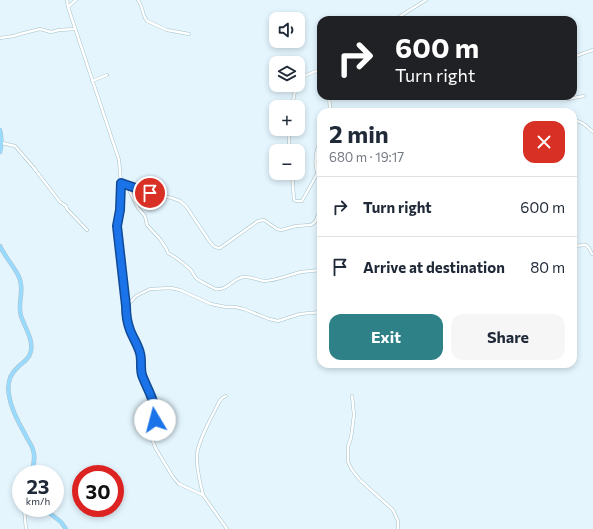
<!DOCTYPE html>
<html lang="en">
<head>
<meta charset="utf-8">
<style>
  :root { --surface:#fff; --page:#f6f6f7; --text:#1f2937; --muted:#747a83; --line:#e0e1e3; --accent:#2e8287 }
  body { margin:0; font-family:Commissioner,sans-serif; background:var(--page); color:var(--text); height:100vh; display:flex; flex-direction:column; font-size:15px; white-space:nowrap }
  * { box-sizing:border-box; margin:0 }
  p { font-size:13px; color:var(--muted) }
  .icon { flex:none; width:22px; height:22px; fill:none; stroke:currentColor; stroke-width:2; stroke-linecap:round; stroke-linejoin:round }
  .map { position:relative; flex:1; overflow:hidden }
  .sheet { position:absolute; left:317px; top:108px; width:260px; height:260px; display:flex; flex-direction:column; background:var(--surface); border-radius:12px; box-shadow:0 2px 6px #0003 }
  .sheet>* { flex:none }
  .top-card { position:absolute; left:317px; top:16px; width:260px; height:84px; border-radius:12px; box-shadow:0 2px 6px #0003; background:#202124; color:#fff; overflow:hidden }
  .controls { position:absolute; left:269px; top:12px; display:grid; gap:8px }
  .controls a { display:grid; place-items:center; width:36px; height:36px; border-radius:8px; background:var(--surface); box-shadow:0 2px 6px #0003; font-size:20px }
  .speed { position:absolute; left:12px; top:465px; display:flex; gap:8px; font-size:20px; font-weight:700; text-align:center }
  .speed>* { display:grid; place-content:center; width:52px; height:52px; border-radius:50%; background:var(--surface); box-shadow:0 2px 6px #0003; line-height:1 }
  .speed small { font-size:10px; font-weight:400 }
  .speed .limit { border:6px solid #d22; background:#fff; color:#111 }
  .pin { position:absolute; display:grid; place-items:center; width:34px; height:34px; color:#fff; margin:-17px; border:2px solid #fff; border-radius:50%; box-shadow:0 1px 4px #0007 }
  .me { position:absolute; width:44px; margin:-22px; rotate:352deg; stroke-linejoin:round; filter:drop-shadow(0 0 3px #0008) }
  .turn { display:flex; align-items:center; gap:14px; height:84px; padding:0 12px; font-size:18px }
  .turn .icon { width:52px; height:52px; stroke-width:2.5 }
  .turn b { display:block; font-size:28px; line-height:34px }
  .round { display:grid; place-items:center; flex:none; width:42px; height:42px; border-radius:12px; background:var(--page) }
  .headline { display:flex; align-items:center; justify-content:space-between; height:68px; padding:0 12px }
  h1 { font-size:24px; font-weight:700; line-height:30px }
  .action { display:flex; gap:8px; margin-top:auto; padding:8px 12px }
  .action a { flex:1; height:46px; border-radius:12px; background:var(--accent); color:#fff; font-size:16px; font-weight:700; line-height:46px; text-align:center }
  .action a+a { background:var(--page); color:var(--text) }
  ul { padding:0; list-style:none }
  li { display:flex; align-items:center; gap:12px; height:60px; padding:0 12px; border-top:1px solid var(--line) }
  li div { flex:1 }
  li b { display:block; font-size:15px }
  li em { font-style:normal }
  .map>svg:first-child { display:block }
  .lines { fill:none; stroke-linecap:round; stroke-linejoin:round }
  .minor-casing { stroke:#a2c2c9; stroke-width:3.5 }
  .major-casing { stroke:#aec1c4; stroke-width:4.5 }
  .minor { stroke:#fff; stroke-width:2.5 }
  .major { stroke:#99daff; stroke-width:3.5 }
  .route-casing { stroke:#114b97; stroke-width:10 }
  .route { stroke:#1a73e8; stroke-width:7 }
</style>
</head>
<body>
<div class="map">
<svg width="593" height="529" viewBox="0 0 593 529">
  <rect width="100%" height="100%" fill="#e4f5fe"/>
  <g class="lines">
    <defs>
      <g id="minor">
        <polyline points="67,0 68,7 119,160 121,183 120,210 117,226 126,306 126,316 129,329 138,347 141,355 140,365 142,375 156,412 152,439 156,449 173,477 179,484 203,495 227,529"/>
        <path d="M138,0C143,6 142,15 147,21L167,30L189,34"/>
        <polyline points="68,7 76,0"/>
        <polyline points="394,20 426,0"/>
        <polyline points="0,38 14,36 20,34 40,29 51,32 59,30 75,29"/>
        <polyline points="573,57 593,50"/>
        <polyline points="92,81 107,75"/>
        <polyline points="298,81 304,76 321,69"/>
        <polyline points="329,96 330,109 329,112"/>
        <polyline points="560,96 568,97 568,99 584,96"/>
        <polyline points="292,107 296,85"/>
        <path d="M573,121C582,120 587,127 593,132"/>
        <polyline points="288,129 290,151"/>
        <path d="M321,140C314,154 314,169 321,182"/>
        <polyline points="2,143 15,146 34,168 60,202 66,206 67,209 87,230"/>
        <polyline points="292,173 294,200 296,201 302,201 317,174"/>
        <path d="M121,183L150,193L172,198L180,201L186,206L210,242C213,246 215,248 220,248L258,221L264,220L277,229L281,230L296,226L311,225L315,222L321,209"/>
        <path d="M131,187V189L130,192L138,208L145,216L147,225L160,239L166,248L168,253C176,257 183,263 190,269C193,272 194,277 197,279C198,280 215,289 216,289C227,291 232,279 243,277C251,276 257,280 264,281C275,281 286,276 297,273C305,271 313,271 321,270"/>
        <polyline points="573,246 586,245 589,248 592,254"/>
        <polyline points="126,307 136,296 150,289 171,288 180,290 211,304 226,307 235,307 244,309 269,319 278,321 300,314 321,312"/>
        <polyline points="352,396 354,415 351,438 348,446 348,462 352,470 360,480 393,510 398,521 398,529"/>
        <path d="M203,495C200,482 196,468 197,455C198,440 212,417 219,402L222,398L226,396"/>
        <polyline points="24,508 26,529"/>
      </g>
      <g id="major">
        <path d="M0,130C2,138 2,144 0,152"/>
        <path d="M0,246C5,257 14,266 19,277C25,290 17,303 21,316C25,328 35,342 30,354C28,360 22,363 18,367C10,374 7,384 9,395C11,409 18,422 25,434C27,439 32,445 33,450C36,458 33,467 31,474"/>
        <polyline points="43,508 61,522 66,529"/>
      </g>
    </defs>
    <use href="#minor" class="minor-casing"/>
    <use href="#major" class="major-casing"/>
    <use href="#minor" class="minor"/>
    <use href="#major" class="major"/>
  </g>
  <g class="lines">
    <defs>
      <path id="route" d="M150,193L121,183L120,210L117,226L126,306C126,314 127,322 130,330C133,338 138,345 140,353C142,360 140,368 142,375C147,389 158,405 155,420"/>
    </defs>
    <use href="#route" class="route-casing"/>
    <use href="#route" class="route"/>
  </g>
</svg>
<div class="controls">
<a><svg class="icon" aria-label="sound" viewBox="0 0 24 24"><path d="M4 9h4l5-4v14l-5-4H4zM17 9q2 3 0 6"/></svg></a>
<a><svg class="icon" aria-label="layers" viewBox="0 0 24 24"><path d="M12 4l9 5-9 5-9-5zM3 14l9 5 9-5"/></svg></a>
<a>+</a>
<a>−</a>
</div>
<div class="speed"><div>23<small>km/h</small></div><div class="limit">30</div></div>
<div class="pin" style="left:150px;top:193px;background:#d93025"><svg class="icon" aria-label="arrive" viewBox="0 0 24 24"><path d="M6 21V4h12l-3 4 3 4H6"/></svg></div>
<svg class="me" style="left:155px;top:420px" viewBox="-20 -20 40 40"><circle r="19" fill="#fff"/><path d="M0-13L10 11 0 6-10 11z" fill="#1a73e8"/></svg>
<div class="top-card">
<div class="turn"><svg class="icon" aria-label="right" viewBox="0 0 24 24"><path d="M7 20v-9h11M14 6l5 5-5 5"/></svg><div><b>600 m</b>Turn right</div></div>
</div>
<section class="sheet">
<div class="headline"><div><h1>2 min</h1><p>680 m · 19:17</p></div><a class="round" style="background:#d93025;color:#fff"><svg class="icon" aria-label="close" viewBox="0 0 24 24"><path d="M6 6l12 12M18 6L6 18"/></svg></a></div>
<ul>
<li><svg class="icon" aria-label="right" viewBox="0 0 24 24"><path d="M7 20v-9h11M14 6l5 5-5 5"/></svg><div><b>Turn right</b></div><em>600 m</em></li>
<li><svg class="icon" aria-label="arrive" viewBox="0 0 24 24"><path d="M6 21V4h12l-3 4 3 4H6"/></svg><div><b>Arrive at destination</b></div><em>80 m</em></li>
</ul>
<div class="action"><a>Exit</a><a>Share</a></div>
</section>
</div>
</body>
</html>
